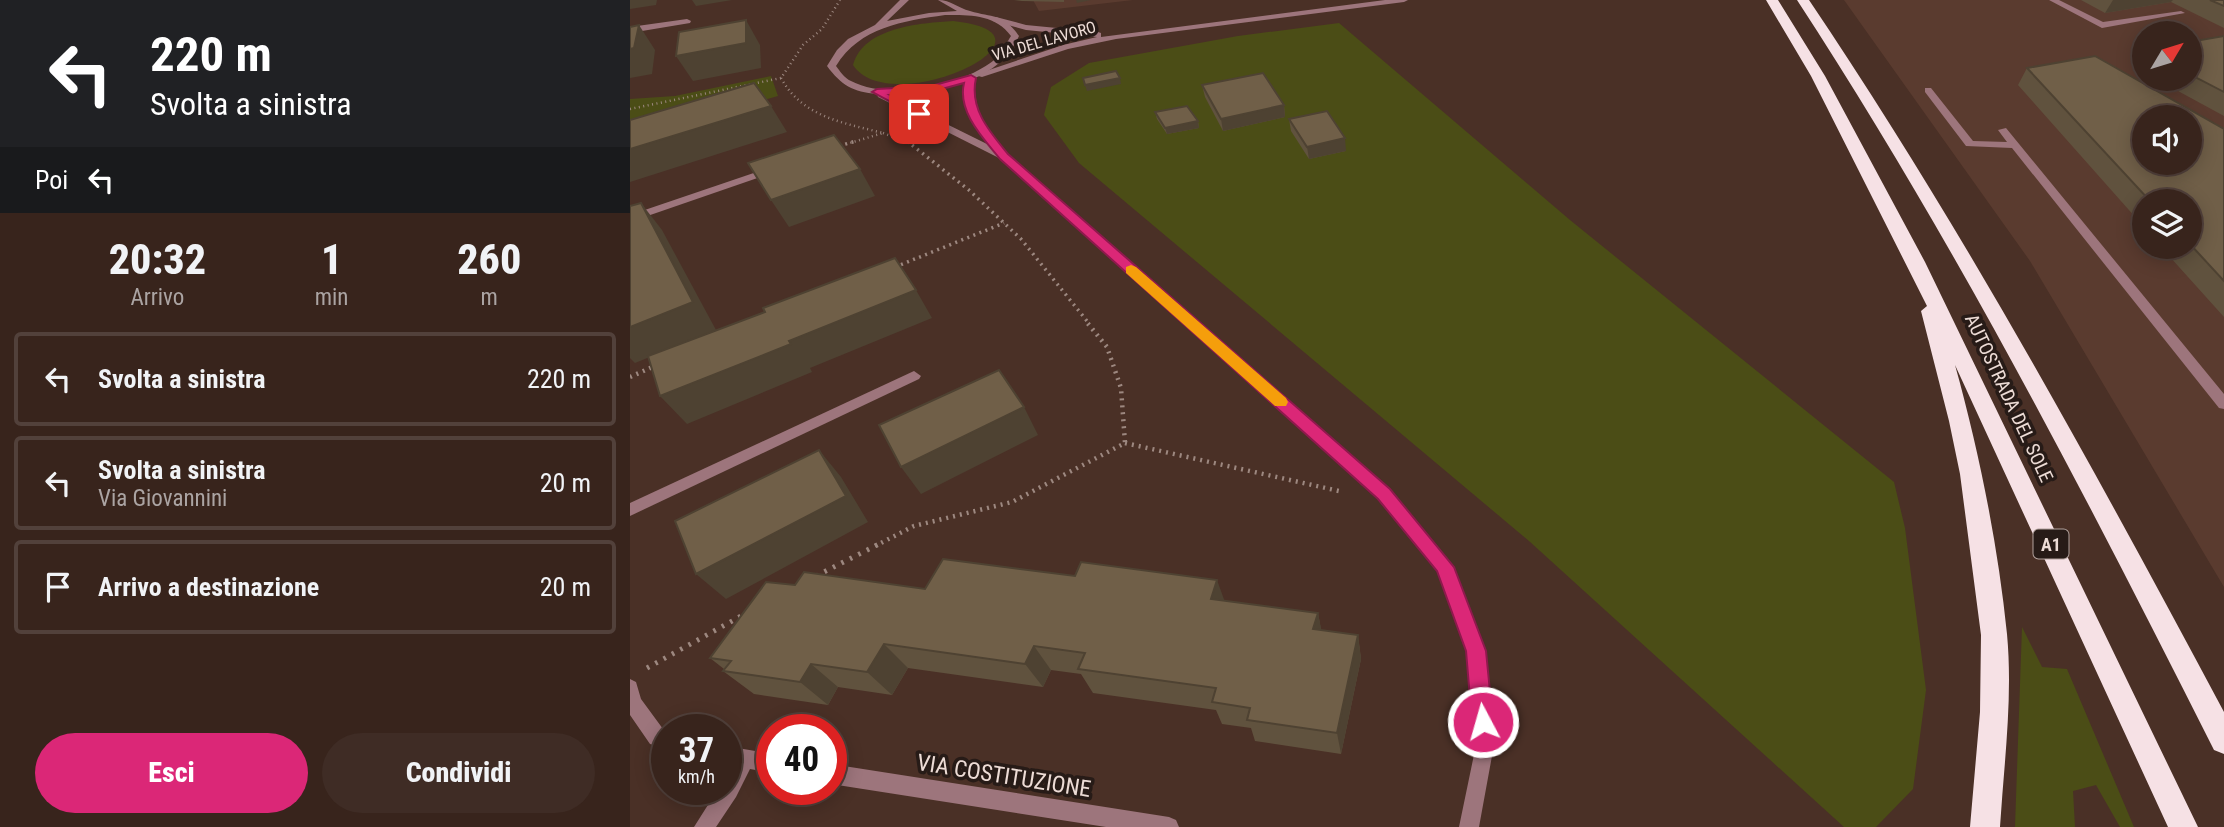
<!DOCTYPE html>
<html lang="it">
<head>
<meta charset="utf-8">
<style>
  :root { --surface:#38241c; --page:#3f2c25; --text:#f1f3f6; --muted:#aba4a3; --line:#52413b; --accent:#db2777 }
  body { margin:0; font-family:"Roboto Condensed",sans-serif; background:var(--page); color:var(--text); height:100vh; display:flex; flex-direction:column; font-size:26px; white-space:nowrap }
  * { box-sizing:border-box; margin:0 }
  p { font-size:23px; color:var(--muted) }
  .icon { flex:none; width:38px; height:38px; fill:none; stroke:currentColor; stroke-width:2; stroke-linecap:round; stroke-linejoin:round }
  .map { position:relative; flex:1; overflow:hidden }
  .sheet { display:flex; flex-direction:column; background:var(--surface); width:630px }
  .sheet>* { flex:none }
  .hud { background:#202124; color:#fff; overflow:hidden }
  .needle { width:46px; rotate:52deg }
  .controls { position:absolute; left:1502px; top:21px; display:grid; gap:14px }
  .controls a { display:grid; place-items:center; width:70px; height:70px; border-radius:50%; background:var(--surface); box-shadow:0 4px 18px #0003,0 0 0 2px var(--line); font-size:35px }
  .speed { position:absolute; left:21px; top:714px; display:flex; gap:14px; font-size:35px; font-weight:700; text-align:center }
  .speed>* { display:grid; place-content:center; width:91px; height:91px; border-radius:50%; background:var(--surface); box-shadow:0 4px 18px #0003,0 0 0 2px var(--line); line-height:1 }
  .speed small { font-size:18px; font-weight:400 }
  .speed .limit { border:10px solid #d22; background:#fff; color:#111 }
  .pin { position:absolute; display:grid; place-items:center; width:60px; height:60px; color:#fff; margin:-30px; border-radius:14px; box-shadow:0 4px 10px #0006 }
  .me { position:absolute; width:77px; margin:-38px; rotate:354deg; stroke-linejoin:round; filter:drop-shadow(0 0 5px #0008) }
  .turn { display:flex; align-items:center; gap:24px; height:147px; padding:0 35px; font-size:32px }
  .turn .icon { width:91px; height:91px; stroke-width:2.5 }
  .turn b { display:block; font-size:49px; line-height:60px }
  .then { display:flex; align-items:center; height:66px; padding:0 35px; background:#0003; gap:14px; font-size:26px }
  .eta { display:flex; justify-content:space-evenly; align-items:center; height:119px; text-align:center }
  .eta b { font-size:42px; font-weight:800; line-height:49px }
  .button { display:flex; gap:14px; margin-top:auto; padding:14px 35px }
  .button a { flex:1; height:80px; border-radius:42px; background:var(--accent); color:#fff; font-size:28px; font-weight:800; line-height:80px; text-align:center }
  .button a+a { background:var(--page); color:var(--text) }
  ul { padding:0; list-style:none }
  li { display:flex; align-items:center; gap:21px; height:94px; margin:0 14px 10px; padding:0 21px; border:4px solid var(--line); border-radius:7px }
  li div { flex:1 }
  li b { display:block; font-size:26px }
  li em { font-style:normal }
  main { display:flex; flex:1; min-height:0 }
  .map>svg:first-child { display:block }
  .built { fill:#5a3b2f; fill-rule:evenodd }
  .green { fill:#4b4d16 }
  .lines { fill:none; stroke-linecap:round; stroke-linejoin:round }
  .path-far3 { stroke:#9d8880; stroke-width:2.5; stroke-dasharray:1 3.5; stroke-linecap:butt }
  .path-far2 { stroke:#9d8880; stroke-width:3.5; stroke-dasharray:2 4.5; stroke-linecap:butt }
  .path-far1 { stroke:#9d8880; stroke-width:4.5; stroke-dasharray:2 5; stroke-linecap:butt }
  .path { stroke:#9d8880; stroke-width:5; stroke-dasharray:2.5 7; stroke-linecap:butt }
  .service { fill:#9d757c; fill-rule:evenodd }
  .minor { fill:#9d757c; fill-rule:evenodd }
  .tertiary { fill:#9d757c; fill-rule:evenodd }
  .motorway { fill:#f6e1e5; fill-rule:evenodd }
  .wall { fill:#60523e }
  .shaded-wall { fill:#4e4232 }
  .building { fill:#705f48; stroke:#4e4232; stroke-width:2; fill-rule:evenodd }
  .route { fill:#db2777; stroke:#8e194d; stroke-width:2 }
  .slow { fill:#f59e0b }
  .labels { text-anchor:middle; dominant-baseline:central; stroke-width:7; stroke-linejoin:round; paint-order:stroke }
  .far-street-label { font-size:16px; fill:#eddcd6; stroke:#271b17 }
  .shield { fill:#271b17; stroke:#b2a29d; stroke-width:2 }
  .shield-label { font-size:18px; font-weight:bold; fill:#eddcd6 }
  .street-label { font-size:19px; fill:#eddcd6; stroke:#271b17 }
  .near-street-label { font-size:23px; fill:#eddcd6; stroke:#271b17 }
</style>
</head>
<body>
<main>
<section class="sheet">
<div class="hud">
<div class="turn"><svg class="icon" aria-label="left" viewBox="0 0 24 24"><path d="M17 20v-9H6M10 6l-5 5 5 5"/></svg><div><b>220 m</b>Svolta a sinistra</div></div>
<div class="then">Poi<svg class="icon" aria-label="left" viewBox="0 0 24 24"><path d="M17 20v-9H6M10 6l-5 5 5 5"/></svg></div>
</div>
<div class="eta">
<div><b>20:32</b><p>Arrivo</p></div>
<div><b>1</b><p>min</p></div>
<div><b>260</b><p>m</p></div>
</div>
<ul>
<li><svg class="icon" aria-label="left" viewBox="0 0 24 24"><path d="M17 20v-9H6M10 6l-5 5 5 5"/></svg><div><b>Svolta a sinistra</b></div><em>220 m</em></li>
<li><svg class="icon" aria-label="left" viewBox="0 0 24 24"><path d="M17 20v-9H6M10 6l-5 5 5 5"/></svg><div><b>Svolta a sinistra</b><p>Via Giovannini</p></div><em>20 m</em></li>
<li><svg class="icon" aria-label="arrive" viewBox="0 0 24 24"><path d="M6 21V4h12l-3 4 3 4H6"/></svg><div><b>Arrivo a destinazione</b></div><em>20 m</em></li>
</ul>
<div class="button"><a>Esci</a><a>Condividi</a></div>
</section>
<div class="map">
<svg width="1594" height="827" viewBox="0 0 1594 827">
  <rect width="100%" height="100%" fill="#4a3026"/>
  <g class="built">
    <polygon points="403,0 503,0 409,11"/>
    <path d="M1214,0H1594V587L1400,261ZM1514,33H1559V79H1514ZM1514,117H1559V163H1514ZM1514,201H1559V247H1514Z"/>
  </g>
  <g class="green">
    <path d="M323,21C448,34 260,122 223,65C233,27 291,23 323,21Z"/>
    <polygon points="709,23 940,220 1264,482 1275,528 1296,690 1283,789 1246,827 1214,827 899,541 449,163 414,115 421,87 459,63 608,36"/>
    <polygon points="141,76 148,96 0,138 0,99 45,96"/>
    <polygon points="1392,627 1412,667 1437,669 1504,827 1490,827 1466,785 1443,791 1445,827 1385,827"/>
  </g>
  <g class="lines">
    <g class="path-far3">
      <path d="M151,78C172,117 214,123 253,133L220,143"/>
      <polyline points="0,109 151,78 173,45 192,29 210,0"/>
      <polyline points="253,133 279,143"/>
    </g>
    <g class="path-far2">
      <polyline points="277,141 340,191 391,239 457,321"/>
      <polyline points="209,146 226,141"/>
      <polyline points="265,267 374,223"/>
    </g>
    <g class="path-far1">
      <polyline points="0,377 27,365"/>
      <polyline points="495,443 709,491"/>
      <polyline points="245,546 284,526 382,502 495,443 491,388 477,347 455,320"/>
    </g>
    <g class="path">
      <polyline points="186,576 249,544"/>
      <polyline points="17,668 113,615"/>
    </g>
    <g class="service">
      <polygon points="1419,0 1429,0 1473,22 1551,11 1555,13 1472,28"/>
      <polygon points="1295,88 1301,88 1343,141 1377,142 1368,130 1376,128 1594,394 1594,409 1589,408 1382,148 1336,146 1295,92"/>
    </g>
    <g class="minor">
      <polygon points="755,0 778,0 774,2 486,39 438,49 352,77 344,75 433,45 467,37 396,30 363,21 363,17 366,17 396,25 468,32 471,33 471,37"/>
      <polygon points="57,19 61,21 60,23 0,33 0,27"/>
      <polygon points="141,167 146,170 145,172 0,222 0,215"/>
      <polygon points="284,371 291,376 289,379 0,516 0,503"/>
      <polygon points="0,679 6,682 11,699 33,729 37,731 37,749 20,744 0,715"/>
      <polygon points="96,746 142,754 142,773 120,769 106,797 86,827 64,827 88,789 96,789 96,775 101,765 96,765"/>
      <polygon points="201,764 539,817 546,820 549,827 476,827 201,784"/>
    </g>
    <path class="tertiary" d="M270,0H279L257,21L299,13L327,11L308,0C321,0 328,8 340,11C363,18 373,13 389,36C379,56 367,68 345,78C342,110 358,131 378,155L759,490L820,562L855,651L864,745L849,827H829L846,745L837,651L807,571L749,498L369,158L248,97L247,94C223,92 211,85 197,66L207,50L218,39L245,25ZM315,15C339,15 365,14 381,36C377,42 374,50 370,55C337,86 262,102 221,81C214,78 210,71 206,66C230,27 273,21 315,15ZM336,82C332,107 345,127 359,145L260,96L297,93Z"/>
    <g class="motorway">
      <path d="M1136,0H1148L1195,76L1295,262L1568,827H1538L1325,365C1349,451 1368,545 1377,634C1383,698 1374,763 1370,827H1340L1350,712L1351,635L1330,474L1319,421L1291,311L1297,306L1181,76Z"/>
      <path d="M1167,0H1179C1333,228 1464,469 1594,712V754L1584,750C1455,494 1324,240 1167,0Z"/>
    </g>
  </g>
  <g class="wall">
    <polygon points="384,0 434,0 434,2 392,1"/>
    <polygon points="1451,0 1594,0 1594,28 1541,2 1475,13"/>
    <polygon points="1594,36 1594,116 1526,79 1559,79 1559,42"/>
    <polygon points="1514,57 1514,72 1507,68"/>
    <polygon points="1397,68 1594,129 1594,317 1531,247 1559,247 1559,201 1514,201 1514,227 1388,85"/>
    <polygon points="572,85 654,105 655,117 593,131 575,97"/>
    <polygon points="525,112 568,121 569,128 537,134 527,119"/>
    <polygon points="659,119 716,151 679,159 661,131"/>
    <polygon points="165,585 295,589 595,601 688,613 691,630 728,635 731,659 711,754 625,741 621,728 592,724 586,710 463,693 451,674 421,670 413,687 278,668 262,695 208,687 198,705 124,694 93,671 94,669 80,658"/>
  </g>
  <g class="shaded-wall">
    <polygon points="0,0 27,0 26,5 0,9"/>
    <polygon points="62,0 102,0 66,6"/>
    <polygon points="446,0 461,0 447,3"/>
    <polygon points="1483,0 1543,0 1541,2 1475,13"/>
    <polygon points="116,20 130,45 131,68 63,81 46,56"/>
    <polygon points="9,25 25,50 22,74 0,78 0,49"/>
    <polygon points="490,78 491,84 457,91 455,85"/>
    <polygon points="654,105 655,117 593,131 591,119"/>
    <polygon points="141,106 157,132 0,182 0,149"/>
    <polygon points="568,121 569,128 537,134 535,128"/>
    <polygon points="715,138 716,151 679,159 677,147"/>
    <polygon points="230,169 245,196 159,227 141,200"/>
    <polygon points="11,203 32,230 86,330 5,363 0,358 0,327"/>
    <polygon points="286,290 302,318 180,368 182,372 57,424 30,396 159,341"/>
    <polygon points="394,407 408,435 291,494 271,467"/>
    <polygon points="189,450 211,477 238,522 96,599 66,574"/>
    <polygon points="587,580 596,605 581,599"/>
    <polygon points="688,613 693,638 683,629"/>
    <polygon points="728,635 731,659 711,754 707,733"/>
    <polygon points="254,644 278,668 262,695 237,672"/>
    <polygon points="404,646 421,670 413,687 395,664"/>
    <polygon points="181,664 208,687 198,705 170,682"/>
  </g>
  <g class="building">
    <polygon points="1580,0 1594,0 1594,6"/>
    <polygon points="116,20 116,43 46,56 49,32"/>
    <polygon points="9,25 4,48 0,49 0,27"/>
    <polygon points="1594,36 1594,92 1559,74 1559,42"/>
    <path d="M1465,56L1594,129V281L1559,243V201H1520L1397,68ZM1514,117H1559V163H1514Z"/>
    <polygon points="486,71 490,78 455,85 453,78"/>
    <polygon points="633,73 654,105 591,119 572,85"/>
    <polygon points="124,83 141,106 0,149 0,120"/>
    <polygon points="557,106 568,121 535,128 525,112"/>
    <polygon points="697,111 715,138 677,147 659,119"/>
    <polygon points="204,135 230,169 141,200 118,163"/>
    <polygon points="11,203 63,302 0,327 0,206"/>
    <polygon points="265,258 286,290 159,341 161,344 30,396 18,356 135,312 133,308"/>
    <polygon points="369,370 394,407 271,467 249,425"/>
    <polygon points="189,450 216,496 66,574 45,521"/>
    <polygon points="313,559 445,576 451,562 587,580 581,599 688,613 683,629 728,635 707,733 617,720 620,708 582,702 586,688 448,669 455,653 404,646 395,664 254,644 237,672 181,664 170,682 93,671 101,661 80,658 136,582 165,585 174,572 295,589"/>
  </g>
  <path class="route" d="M341,75L346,78C339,109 360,132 378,154L760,489L824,567L856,651L863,722L860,729L853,732L845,729L842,722L836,651L807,571L748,499L370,159C354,139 327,112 334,83L301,92L260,95L293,112V116L289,117L242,92L247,89L301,86Z"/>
  <polygon class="slow" points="501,265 506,267 656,398 658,402 656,406 645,406 496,273 496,267"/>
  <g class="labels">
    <g class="far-street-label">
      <text transform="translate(414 41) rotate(-16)">VIA DEL LAVORO</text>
    </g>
    <rect class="shield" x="1403.5" y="529.5" width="35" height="29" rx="5"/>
    <g class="shield-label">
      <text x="1421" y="544">A1</text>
    </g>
    <g class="street-label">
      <text transform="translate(1379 398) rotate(65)">AUTOSTRADA DEL SOLE</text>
    </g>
    <g class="near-street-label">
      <text transform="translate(374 776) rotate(9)">VIA COSTITUZIONE</text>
    </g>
  </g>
</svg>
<div class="controls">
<a><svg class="needle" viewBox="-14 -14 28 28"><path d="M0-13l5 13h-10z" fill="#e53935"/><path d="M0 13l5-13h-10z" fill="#aba4a3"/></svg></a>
<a><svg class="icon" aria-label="sound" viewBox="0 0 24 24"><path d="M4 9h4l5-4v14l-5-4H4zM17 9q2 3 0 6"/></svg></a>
<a><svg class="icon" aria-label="layers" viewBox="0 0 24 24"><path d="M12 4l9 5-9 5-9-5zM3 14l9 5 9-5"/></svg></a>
</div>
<div class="speed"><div>37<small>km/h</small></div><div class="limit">40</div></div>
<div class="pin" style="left:289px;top:114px;background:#d93025"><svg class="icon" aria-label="arrive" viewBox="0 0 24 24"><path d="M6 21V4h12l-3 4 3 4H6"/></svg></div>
<svg class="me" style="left:853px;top:722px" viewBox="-20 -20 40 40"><circle r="17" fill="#db2777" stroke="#fff" stroke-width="3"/><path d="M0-11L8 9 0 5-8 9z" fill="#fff"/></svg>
</div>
</main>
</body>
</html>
